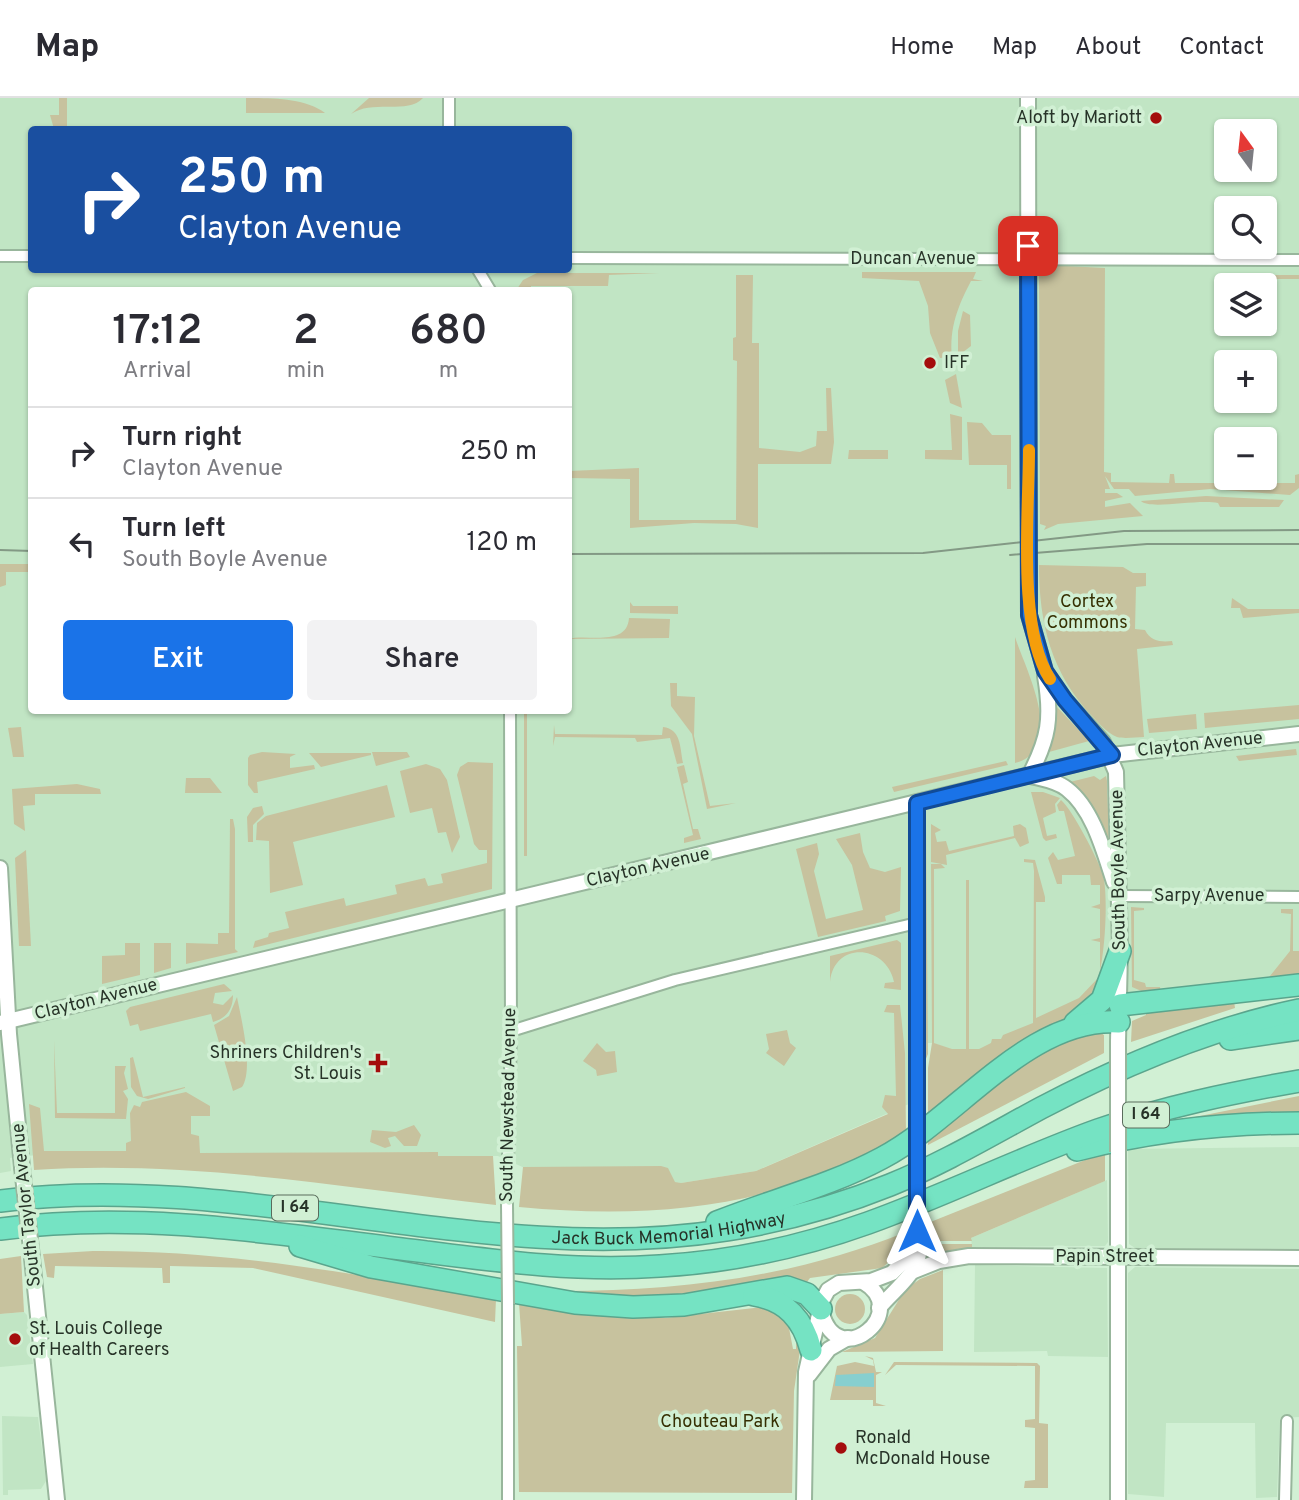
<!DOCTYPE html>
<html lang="en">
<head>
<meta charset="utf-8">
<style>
  :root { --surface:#fff; --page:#f2f2f3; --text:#2b2b33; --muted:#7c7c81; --line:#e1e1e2; --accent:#1a73e8 }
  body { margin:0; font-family:Overpass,sans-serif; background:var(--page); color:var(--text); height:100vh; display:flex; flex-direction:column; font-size:26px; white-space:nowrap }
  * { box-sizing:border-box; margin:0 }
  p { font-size:23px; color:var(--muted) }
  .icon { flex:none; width:38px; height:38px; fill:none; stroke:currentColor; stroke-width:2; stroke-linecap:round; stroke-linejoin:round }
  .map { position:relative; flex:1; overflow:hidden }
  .drawer { position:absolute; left:28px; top:189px; width:544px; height:427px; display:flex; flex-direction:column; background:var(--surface); border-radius:7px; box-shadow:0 2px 5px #0004 }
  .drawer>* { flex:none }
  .top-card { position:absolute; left:28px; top:28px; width:544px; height:147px; border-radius:7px; box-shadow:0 2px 5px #0004; background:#1a4fa0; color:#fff; overflow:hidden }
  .needle { width:46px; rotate:345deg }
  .fabs { position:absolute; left:1214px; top:21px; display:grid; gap:14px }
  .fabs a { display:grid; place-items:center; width:63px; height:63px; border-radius:7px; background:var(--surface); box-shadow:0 2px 5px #0004; font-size:35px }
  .pin { position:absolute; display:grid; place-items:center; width:60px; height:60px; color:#fff; margin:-30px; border-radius:14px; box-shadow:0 4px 10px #0006 }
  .me { position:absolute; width:77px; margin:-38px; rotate:0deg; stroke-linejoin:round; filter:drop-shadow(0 0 5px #0008) }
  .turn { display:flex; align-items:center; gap:24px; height:147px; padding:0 35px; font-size:32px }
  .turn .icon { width:91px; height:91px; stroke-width:2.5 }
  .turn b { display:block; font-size:49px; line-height:60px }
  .eta { display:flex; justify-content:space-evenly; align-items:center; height:119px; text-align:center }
  .eta b { font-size:42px; font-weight:600; line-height:49px }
  .primary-button { display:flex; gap:14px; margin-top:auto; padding:14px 35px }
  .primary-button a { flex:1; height:80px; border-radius:7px; background:var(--accent); color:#fff; font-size:28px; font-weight:600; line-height:80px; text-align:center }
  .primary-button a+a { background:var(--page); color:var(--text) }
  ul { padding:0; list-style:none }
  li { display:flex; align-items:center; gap:21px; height:91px; padding:0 35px; border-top:2px solid var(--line) }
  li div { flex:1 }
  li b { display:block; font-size:26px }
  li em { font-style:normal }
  header { display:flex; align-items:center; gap:42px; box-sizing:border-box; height:98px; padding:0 35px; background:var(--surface); border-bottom:2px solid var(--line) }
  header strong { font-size:33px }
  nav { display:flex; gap:38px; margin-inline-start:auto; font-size:24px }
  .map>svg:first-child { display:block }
  .built { fill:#c1e5c4; fill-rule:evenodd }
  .green { fill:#c7c29e }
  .water { fill:#87cfcf }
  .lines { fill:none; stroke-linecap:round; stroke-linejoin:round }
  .minor-casing { stroke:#98b69c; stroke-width:14 }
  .tertiary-casing { stroke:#98b69c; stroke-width:18 }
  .motorway-casing { stroke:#5aa58d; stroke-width:24 }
  .minor { stroke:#fff; stroke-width:10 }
  .tertiary { stroke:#fff; stroke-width:14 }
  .motorway { stroke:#75e3c3; stroke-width:21 }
  .tram { stroke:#839985; stroke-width:2 }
  .minor-bridge-casing { stroke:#98b69c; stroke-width:14; stroke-linecap:butt }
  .tertiary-bridge-casing { stroke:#98b69c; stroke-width:18; stroke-linecap:butt }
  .minor-bridge { stroke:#fff; stroke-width:10 }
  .tertiary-bridge { stroke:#fff; stroke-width:14 }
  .route-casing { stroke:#114b97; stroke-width:18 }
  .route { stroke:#1a73e8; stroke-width:12 }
  .slow { stroke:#f59e0b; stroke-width:12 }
  .poi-dot { fill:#a40d0d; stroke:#d1f0d4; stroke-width:2.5 }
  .labels { text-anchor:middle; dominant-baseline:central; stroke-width:7; stroke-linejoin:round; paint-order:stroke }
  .shield { fill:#d1f0d4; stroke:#5a6c5c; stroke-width:2 }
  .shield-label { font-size:16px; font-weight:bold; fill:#273328 }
  .poi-label { font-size:18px; fill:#273328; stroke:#d1f0d4; text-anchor:start }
  .street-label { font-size:18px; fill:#273328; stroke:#d1f0d4 }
  .park-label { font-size:18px; fill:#363003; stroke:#d1f0d4 }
</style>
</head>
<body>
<header>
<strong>Map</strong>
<nav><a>Home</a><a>Map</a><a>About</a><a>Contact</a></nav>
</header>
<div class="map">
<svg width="1299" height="1402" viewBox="0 0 1299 1402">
  <rect width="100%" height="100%" fill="#d1f0d4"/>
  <g class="built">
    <path d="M0,0H1299V880L1057,915L971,958L933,945H908L909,1006L756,1073L681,1085L527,1071L498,1058H438L437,1054L37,1057L10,1060L11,1073L0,1075ZM32,32H569V172H32ZM1227,33H1265V72H1227ZM1227,110H1265V149H1227ZM1227,187H1265V226H1227ZM32,192H569V612H32ZM1227,264H1265V303H1227ZM1227,341H1265V380H1227Z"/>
    <polygon points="1299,1049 1299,1151 1135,1150 1129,1146 1128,1051"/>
    <polygon points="1107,1082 1108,1144 1105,1148 972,1149 971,1140"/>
    <polygon points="975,1167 1107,1170 1108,1259 1048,1258 1047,1253 974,1254"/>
    <polygon points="1135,1169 1299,1171 1299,1319 1280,1320 1277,1399 1256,1400 1255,1325 1166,1325 1164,1399 1128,1396 1128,1175"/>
    <polygon points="24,1214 27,1217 33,1266 0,1269 0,1216"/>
    <polygon points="2,1318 38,1319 46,1383 41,1391 8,1392 8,1397 3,1397"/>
  </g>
  <g class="green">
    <polygon points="59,0 67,0 67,31 54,31 50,17 59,17"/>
    <path d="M246,0C271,0 305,0 325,15H246Z"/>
    <path d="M369,0H423C408,17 373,1 351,16Z"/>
    <polygon points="1047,167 1105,170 1104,374 1111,375 1111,384 1169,385 1170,376 1174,376 1175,385 1232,385 1232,380 1237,380 1237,385 1295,385 1295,377 1299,376 1299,390 1290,397 1210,391 1135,398 1129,391 1114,391 1105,378 1110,391 1105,391 1105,395 1117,395 1123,399 1105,403 1105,409 1130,405 1143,418 1058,426 1044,432 1046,428 1040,426 1039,174"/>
    <path d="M862,174H976L973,181L983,183H971C958,208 949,230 952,259L940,260L930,235L928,208L919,183L862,180Z"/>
    <polygon points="537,175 659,175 609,177 608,188 531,188 531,191 517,191 523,182"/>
    <polygon points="736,177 753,177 752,245 759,245 759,350 800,354 816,348 817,333 827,333 826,290 831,290 834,344 831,366 758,366 758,430 736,426 694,425 630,430 630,381 569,380 569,373 639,370 639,422 736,422 737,263 733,262 733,240 736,239"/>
    <rect x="1218" y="177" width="81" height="4"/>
    <polygon points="963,213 970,217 971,248 958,258 958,233"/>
    <polygon points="956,276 962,310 950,305 945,282"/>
    <polygon points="950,316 962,319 962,362 925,361 925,352 952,352"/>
    <polygon points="967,324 982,325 992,337 1011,337 1011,391 1007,391 1007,367 969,367"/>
    <polygon points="849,352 888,352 888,361 848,361"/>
    <path d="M1206,398L1284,402L1279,409H1220L1218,405C1197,401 1149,412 1141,403Z"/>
    <polygon points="0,466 31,466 31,474 6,474 6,487 0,489"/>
    <path d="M1039,467L1123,469L1133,475H1146V488L1136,489L1135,531L1145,532C1151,544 1162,544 1172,543L1173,547L1137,551L1144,639C1136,639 1125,641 1117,639C1107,635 1099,625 1092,618C1051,575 1039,525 1039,467Z"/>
    <polygon points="1232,500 1248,511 1299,511 1299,515 1243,520 1240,510 1231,510"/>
    <polygon points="630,504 633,508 678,508 678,516 630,515"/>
    <path d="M629,520L670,521L669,540L569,541C585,535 627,550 629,520Z"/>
    <path d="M1015,539C1025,570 1068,651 1015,665Z"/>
    <polygon points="670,585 677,585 677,598 695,599 694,638 710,708 736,705 707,711 692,636 671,608"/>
    <polygon points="1299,607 1299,621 1205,630 1204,615"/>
    <polygon points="1057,609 1089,643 1049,654"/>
    <polygon points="527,612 527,758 524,758 524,613"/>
    <polygon points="1196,616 1197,631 1149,635 1147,621"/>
    <path d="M554,627L555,636L662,637L663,629C681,631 680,649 683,665L677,666L670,640L637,644L635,640L555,639L553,648Z"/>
    <polygon points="21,629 24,659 13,659 8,630"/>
    <polygon points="1296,651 1297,657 1239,663 1236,658"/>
    <polygon points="262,654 296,656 290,659 290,670 314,667 315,671 257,684 258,695 254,695 248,687 248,660 250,657"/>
    <polygon points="372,654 407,654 410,659 376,668"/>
    <polygon points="309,655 371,655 371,657 321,669"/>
    <polygon points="1006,663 1008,667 894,694 892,689"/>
    <polygon points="468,664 493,665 492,791 253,850 255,843 268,839 269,835 289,830 285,814 344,800 346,808 397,796 395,787 425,780 428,788 443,785 441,776 487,765 487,752 479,752 474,746 457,677 460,669"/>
    <polygon points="426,666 440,671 447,682 460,739 452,755 446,734 438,735 432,710 410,715 400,673"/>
    <polygon points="684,667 688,684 683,686 693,731 698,731 701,741 684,745 684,740 693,737 677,669"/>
    <polygon points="1094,678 1100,682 1106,678 1107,683 1109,745 1106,746 1070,684"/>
    <polygon points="186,680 210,680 222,695 185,695"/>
    <polygon points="77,686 100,691 101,696 35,696 35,707 23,708 25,733 14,726 12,691"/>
    <polygon points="387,687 395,719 293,744 303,787 270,795 269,743 256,742 257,725 266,718"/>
    <polygon points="1031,694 1043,694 1060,700 1055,706 1056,714 1043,720 1047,738 1056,736 1057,740 1046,743 1043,740"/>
    <path d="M1061,702C1072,711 1099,763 1103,777C1109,798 1105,881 1091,898L1095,900L1084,911L1005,957L928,1022V970L932,945L931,766H941L945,770L934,771V945L952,951H966V782H969V951H979L991,945L992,941H1001L1003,937L1033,925L1034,773L1033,765L1024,764V761L1035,762L1045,799V804H1036V920L1079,900L1100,878V844L1091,842L1100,840V811L1091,809L1100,806V787H1091L1090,777H1062V786H1057L1048,760L1053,754L1058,762L1075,758L1064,713H1059L1057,707Z"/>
    <polygon points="262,708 264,716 253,727 253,744 248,744 247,719 253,710"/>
    <polygon points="230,721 233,721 235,731 235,851 238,854 186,866 186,845 218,846 218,835 229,835"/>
    <polygon points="931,726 941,732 935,735 937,744 946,743 949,753 1014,738 1013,728 1020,726 1026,730 1029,745 1020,749 1015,740 946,757 947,767 931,764"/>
    <polygon points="926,727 928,956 923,968 926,958"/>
    <polygon points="860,735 863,754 870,770 885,774 901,769 900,813 885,818 886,823 818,839 796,751 817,745 819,756 814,773 826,821 863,812 852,767 836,741"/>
    <polygon points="26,752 31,848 19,848 15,760"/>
    <polygon points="1131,809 1144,810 1144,812 1134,813 1134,882 1145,885 1146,889 1160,889 1161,894 1146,895 1132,889"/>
    <polygon points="1281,811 1293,811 1293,853 1299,853 1299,880 1266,883 1290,853 1291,816 1281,815"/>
    <path d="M897,842L901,845V892L884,890L885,885L894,884C886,846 834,843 830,884V858Z"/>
    <polygon points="125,845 140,845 140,877 102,886 102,858 125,857"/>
    <polygon points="154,845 171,845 171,870 154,875"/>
    <path d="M224,886L232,893L215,895L213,905L223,907L233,897C233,911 227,920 213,924L211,916L140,933L138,926L130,928L126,913L130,909Z"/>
    <path d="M237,899C241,920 254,971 242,989L233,993L214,927L229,918Z"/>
    <polygon points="1234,903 1235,910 1131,944 1132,923 1146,917 1146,913"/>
    <path d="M887,907H900L905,955L906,1037C783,1109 659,1122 519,1109L523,1069L661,1068L668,1070L675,1084L681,1085L756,1073L888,1016L882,1009L885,997L896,998L894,915L884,914Z"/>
    <polygon points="787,932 790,945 796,950 784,968 766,955 769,951 766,936"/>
    <polygon points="1098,933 1104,937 1104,955 928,1047 928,1037 1044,948"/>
    <polygon points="54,942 57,1015 115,1015 115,968 126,968 124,975 128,991 123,993 128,1001 126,1021 55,1020"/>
    <polygon points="597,945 606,954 615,953 617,974 597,978 596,972 583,963"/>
    <polygon points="133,959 143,999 185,989 185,990 148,1001 137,998 131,989 130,960"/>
    <path d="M186,994L210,1008V1018H191V1036L199,1038L200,1055L438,1054V1058H493L496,1107C342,1089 189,1062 34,1072L29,1006L40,1010L44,1053H126V1045L131,1043L130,1015L134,1007L140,1009L142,1004Z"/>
    <polygon points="1299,998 1299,1017 1195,1021 1195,1019"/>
    <polygon points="414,1027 421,1037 417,1048 404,1048 395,1038 388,1040 391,1048 385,1050 370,1044 372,1032 396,1034"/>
    <polygon points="1105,1054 1105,1083 971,1140 972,1143 929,1143 928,1125"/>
    <path d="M906,1134L901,1153L882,1170L810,1180L804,1188L618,1202L562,1193C681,1193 794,1179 906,1134Z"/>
    <polygon points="925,1146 972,1146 972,1149 929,1157 925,1153"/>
    <path d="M93,1153C229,1152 363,1177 496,1201L495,1224L253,1170L170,1168V1185H163L162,1170L55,1168L54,1180L47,1179L43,1156Z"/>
    <polygon points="21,1158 24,1214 0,1216 0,1161"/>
    <polygon points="943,1172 943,1253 842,1254 875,1240 905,1192 920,1181"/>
    <circle cx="850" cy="1211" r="15"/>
    <polygon points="519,1205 665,1220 763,1209 772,1211 793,1227 789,1230 793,1251 796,1251 796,1241 800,1252 794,1293 792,1395 519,1394 517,1248 522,1248"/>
    <polygon points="865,1258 873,1260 876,1274 882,1274 876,1277 876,1305 886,1308 873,1308 873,1302 830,1302 837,1268 855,1264 874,1268 873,1262"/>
    <polygon points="894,1264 1037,1265 1040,1268 1039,1325 1048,1326 1048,1390 1024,1390 1025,1383 1035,1382 1035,1330 1025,1329 1025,1322 1035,1321 1035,1268 896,1267 885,1277"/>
  </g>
  <polygon class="water" points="874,1275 874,1289 835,1288 836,1277"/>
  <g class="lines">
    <defs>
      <g id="minor">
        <polyline points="449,32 449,0"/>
        <polyline points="0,158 32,158"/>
        <polyline points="569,160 1299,162"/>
        <polyline points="478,172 490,192"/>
        <polyline points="1119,798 1299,799"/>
        <polyline points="511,933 675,882 917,825"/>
        <polyline points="507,1106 511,933 510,612"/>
        <polyline points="508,1402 508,1206"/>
        <polyline points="1285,1402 1287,1323"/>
      </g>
      <g id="tertiary">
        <polyline points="1028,0 1029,517 1045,573 1065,602 1103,644 1116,674 1120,853 1118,944"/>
        <path d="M1029,678C1049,640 1052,620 1045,578"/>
        <path d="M1031,678C1043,681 1057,683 1067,691C1093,711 1104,754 1114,784"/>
        <polyline points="917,705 917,1023"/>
        <polyline points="0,770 9,936 22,1069"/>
        <polyline points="0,925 1112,657 1299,636"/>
        <polyline points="32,1160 57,1402"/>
        <polyline points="914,1173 939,1163 969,1158 1299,1160"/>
        <path d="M879,1210C896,1189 928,1170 917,1140"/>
        <path d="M822,1216C839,1275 913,1213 863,1184"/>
        <polyline points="809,1277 829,1251 848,1240"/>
        <polyline points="804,1402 806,1274 822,1203 828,1192 839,1185 871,1183 892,1175 905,1162 917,1133"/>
        <polyline points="1118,1402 1118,1054"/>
      </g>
      <g id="motorway">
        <polyline points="1120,907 1299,887"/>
        <polyline points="1075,925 1102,902 1120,853"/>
        <polyline points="1230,941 1299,931"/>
        <path d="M1077,1052C1151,1033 1223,1025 1299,1025"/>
        <path id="s1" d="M0,1103C244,1072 485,1171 727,1132C783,1123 838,1108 890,1087C942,1066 991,1037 1041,1010C1123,967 1208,931 1299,912"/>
        <path d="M717,1124C772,1102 830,1088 882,1060C958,1020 1029,918 1119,924"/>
        <path d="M0,1131C142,1112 285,1137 426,1154C504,1164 581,1174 660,1168C731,1164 801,1149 868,1125C946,1097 1020,1060 1098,1032C1163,1009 1231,995 1299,983"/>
        <polyline points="300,1148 371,1169 575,1205 633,1209 684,1207 787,1189 807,1196 821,1211"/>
        <path d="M754,1197C786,1202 803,1221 811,1252"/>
      </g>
    </defs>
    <use href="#minor" class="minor-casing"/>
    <use href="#tertiary" class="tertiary-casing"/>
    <use href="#motorway" class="motorway-casing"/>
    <use href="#minor" class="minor"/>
    <use href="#tertiary" class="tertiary"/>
    <use href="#motorway" class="motorway"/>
    <g class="tram">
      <polyline points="0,452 32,453"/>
      <polyline points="569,456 923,455 1124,433 1299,432"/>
      <polyline points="1010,457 1147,446 1299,446"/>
    </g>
    <defs>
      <polyline id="minor-bridge" points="507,1106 508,1206"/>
      <g id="tertiary-bridge">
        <polyline points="1118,944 1118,1054"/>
        <polyline points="22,1069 32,1160"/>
        <polyline points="917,1133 917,1023"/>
      </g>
    </defs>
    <use href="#minor-bridge" class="minor-bridge-casing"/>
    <use href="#tertiary-bridge" class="tertiary-bridge-casing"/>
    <use href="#minor-bridge" class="minor-bridge"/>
    <use href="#tertiary-bridge" class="tertiary-bridge"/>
  </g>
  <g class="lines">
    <defs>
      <polyline id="route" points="917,1133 917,705 1112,657 1065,602 1045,573 1029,517 1028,148"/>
    </defs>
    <use href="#route" class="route-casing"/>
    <use href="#route" class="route"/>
    <path class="slow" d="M1029,352C1029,414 1017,530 1050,581"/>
  </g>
  <g class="poi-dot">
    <circle cx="1156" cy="20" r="7"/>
    <circle cx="930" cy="265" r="7"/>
    <path d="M374.5 954.5h7v7h7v7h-7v7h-7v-7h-7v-7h7z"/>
    <circle cx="15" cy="1241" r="7"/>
    <circle cx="841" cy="1350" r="7"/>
  </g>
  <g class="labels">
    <g class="shield">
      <rect x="1123" y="1004.5" width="46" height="25" rx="5"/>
      <rect x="272" y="1097.5" width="46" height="25" rx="5"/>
    </g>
    <g class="shield-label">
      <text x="1146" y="1017">I 64</text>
      <text x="295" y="1110">I 64</text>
    </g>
    <g class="poi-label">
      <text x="1142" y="20" text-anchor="end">Aloft by Mariott</text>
      <text x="944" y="265">IFF</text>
      <text x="362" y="955" text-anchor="end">Shriners Children's<tspan x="362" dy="21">St. Louis</tspan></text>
      <text x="29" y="1231">St. Louis College<tspan x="29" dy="21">of Health Careers</tspan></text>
      <text x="855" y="1340">Ronald<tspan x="855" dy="21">McDonald House</tspan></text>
    </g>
    <g class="street-label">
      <text x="913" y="161">Duncan Avenue</text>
      <text transform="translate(1200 647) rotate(-6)">Clayton Avenue</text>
      <text transform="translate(648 770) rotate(-13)">Clayton Avenue</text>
      <text transform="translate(1119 772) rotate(-91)">South Boyle Avenue</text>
      <text x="1209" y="798">Sarpy Avenue</text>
      <text transform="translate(96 902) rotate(-14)">Clayton Avenue</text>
      <text transform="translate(509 1007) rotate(-89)">South Newstead Avenue</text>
      <text transform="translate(27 1107) rotate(-96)">South Taylor Avenue</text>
      <text stroke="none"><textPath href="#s1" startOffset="672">Jack Buck Memorial Highway</textPath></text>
      <text x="1105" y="1159">Papin Street</text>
    </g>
    <g class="park-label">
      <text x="1087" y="504">Cortex<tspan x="1087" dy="21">Commons</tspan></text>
      <text x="720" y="1324">Chouteau Park</text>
    </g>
  </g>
</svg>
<div class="fabs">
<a><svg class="needle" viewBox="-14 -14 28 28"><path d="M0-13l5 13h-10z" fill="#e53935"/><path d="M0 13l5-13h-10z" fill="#7c7c81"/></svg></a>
<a><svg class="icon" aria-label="search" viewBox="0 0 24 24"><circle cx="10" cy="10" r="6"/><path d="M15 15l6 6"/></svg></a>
<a><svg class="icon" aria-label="layers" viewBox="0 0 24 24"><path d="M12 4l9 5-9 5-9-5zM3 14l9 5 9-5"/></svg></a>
<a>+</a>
<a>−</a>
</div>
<div class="pin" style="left:1028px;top:148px;background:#d93025"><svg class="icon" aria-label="arrive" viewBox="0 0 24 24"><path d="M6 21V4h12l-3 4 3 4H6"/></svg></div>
<svg class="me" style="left:917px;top:1133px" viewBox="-20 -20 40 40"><path d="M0-17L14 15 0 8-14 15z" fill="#1a73e8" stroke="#fff" stroke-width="4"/></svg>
<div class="top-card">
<div class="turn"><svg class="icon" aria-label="right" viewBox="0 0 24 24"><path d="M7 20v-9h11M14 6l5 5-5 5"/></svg><div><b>250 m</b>Clayton Avenue</div></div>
</div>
<section class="drawer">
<div class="eta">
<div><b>17:12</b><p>Arrival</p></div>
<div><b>2</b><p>min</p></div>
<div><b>680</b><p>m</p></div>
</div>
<ul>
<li><svg class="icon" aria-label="right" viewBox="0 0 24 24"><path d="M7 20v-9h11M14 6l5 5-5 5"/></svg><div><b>Turn right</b><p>Clayton Avenue</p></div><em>250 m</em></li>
<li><svg class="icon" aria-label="left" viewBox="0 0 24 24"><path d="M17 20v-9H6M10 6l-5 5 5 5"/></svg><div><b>Turn left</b><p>South Boyle Avenue</p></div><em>120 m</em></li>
</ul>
<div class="primary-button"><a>Exit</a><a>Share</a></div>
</section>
</div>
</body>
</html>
